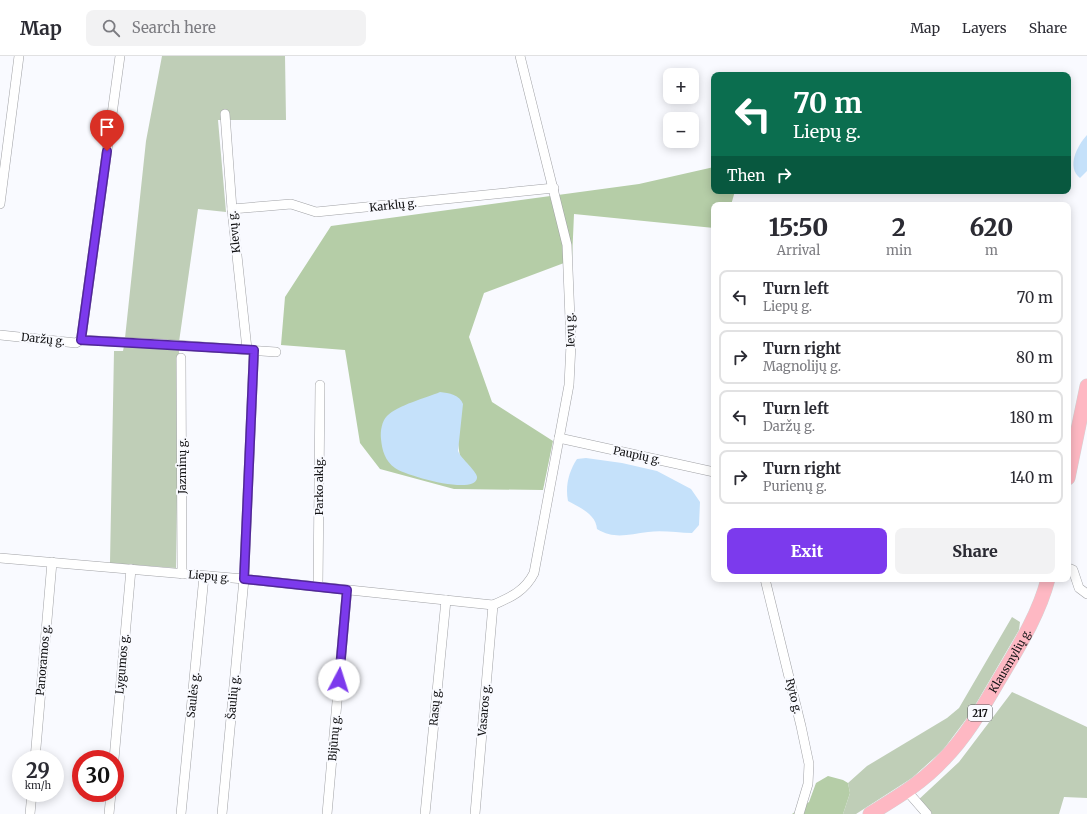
<!DOCTYPE html>
<html lang="en">
<head>
<meta charset="utf-8">
<style>
  :root { --surface:#fff; --page:#f2f2f3; --text:#2b2b33; --muted:#7c7c81; --line:#e1e1e2; --accent:#7c3aed }
  body { margin:0; font-family:Merriweather,serif; background:var(--page); color:var(--text); height:100vh; display:flex; flex-direction:column; font-size:15px; white-space:nowrap }
  * { box-sizing:border-box; margin:0 }
  p { font-size:13px; color:var(--muted) }
  .icon { flex:none; width:22px; height:22px; fill:none; stroke:currentColor; stroke-width:2; stroke-linecap:round; stroke-linejoin:round }
  .map { position:relative; flex:1; overflow:hidden }
  .side { position:absolute; left:711px; top:146px; width:360px; height:380px; display:flex; flex-direction:column; background:var(--surface); border-radius:8px; box-shadow:0 2px 10px #0003 }
  .side>* { flex:none }
  .hud { position:absolute; left:711px; top:16px; width:360px; height:122px; border-radius:8px; box-shadow:0 2px 10px #0003; background:#0b6e4f; color:#fff; overflow:hidden }
  .controls { position:absolute; left:663px; top:12px; display:grid; gap:8px }
  .controls a { display:grid; place-items:center; width:36px; height:36px; border-radius:8px; background:var(--surface); box-shadow:0 2px 10px #0003; font-size:20px }
  .speed { position:absolute; left:12px; top:694px; display:flex; gap:8px; font-size:20px; font-weight:700; text-align:center }
  .speed>* { display:grid; place-content:center; width:52px; height:52px; border-radius:50%; background:var(--surface); box-shadow:0 2px 10px #0003; line-height:1 }
  .speed small { font-size:10px; font-weight:400 }
  .speed .limit { border:6px solid #d22; background:#fff; color:#111 }
  .pin { position:absolute; display:grid; place-items:center; width:34px; height:34px; color:#fff; margin:-41px -17px; border-radius:50% 50% 50% 0; rotate:-45deg; box-shadow:0 0 4px #0007 }
  .pin .icon { rotate:45deg }
  .me { position:absolute; width:44px; margin:-22px; rotate:5deg; stroke-linejoin:round; filter:drop-shadow(0 0 3px #0008) }
  .turn { display:flex; align-items:center; gap:14px; height:84px; padding:0 16px; font-size:18px }
  .turn .icon { width:52px; height:52px; stroke-width:2.5 }
  .turn b { display:block; font-size:28px; line-height:34px }
  .then { display:flex; align-items:center; height:38px; padding:0 16px; background:#0003; gap:8px; font-size:15px }
  .eta { display:flex; justify-content:space-evenly; align-items:center; height:68px; text-align:center }
  .eta b { font-size:24px; font-weight:800; line-height:28px }
  .action { display:flex; gap:8px; margin-top:auto; padding:8px 16px }
  .action a { flex:1; height:46px; border-radius:8px; background:var(--accent); color:#fff; font-size:16px; font-weight:800; line-height:46px; text-align:center }
  .action a+a { background:var(--page); color:var(--text) }
  ul { padding:0; list-style:none }
  li { display:flex; align-items:center; gap:12px; height:54px; margin:0 8px 6px; padding:0 8px; border:2px solid var(--line); border-radius:8px }
  li div { flex:1 }
  li b { display:block; font-size:15px }
  li em { font-style:normal }
  header { display:flex; align-items:center; gap:24px; box-sizing:border-box; height:56px; padding:0 20px; background:var(--surface); border-bottom:1px solid var(--line) }
  header strong { font-size:19px }
  nav { display:flex; gap:22px; margin-inline-start:auto; font-size:14px }
  .search { width:280px; height:36px; background:var(--page); display:flex; align-items:center; gap:10px; box-sizing:border-box; padding:0 14px; border-radius:8px; color:var(--muted); font-size:15px }
  .map>svg:first-child { display:block }
  .green { fill:#bfceb7 }
  .forest { fill:#b5cda7; fill-rule:evenodd }
  .water { fill:#c5e1fa }
  .lines { fill:none; stroke-linecap:round; stroke-linejoin:round }
  .minor-casing { stroke:#a1a2a6; stroke-width:10 }
  .primary-casing { stroke:#d4d4d5; stroke-width:15 }
  .minor { stroke:#fff; stroke-width:9 }
  .primary { stroke:#feb8c3; stroke-width:14 }
  .route-casing { stroke:#51269a; stroke-width:10 }
  .route { stroke:#7c3aed; stroke-width:7 }
  .labels { text-anchor:middle; dominant-baseline:central; stroke-width:4; stroke-linejoin:round; paint-order:stroke }
  .shield { fill:#f9faff; stroke:#57575a; stroke-width:1 }
  .shield-label { font-size:10px; font-weight:bold; fill:#111113 }
  .street-label { font-size:11px; fill:#111113; stroke:#f9faff }
</style>
</head>
<body>
<header>
<strong>Map</strong>
<div class="search"><svg class="icon" aria-label="search" viewBox="0 0 24 24"><circle cx="10" cy="10" r="6"/><path d="M15 15l6 6"/></svg>Search here</div>
<nav><a>Map</a><a>Layers</a><a>Share</a></nav>
</header>
<div class="map">
<svg width="1087" height="758" viewBox="0 0 1087 758">
  <rect width="100%" height="100%" fill="#f9faff"/>
  <g class="green">
    <polygon points="162,0 285,0 286,64 218,64 226,156 198,153 179,286 125,282 146,85"/>
    <polygon points="124,290 179,293 176,512 110,507 114,295 123,295"/>
    <polygon points="1012,561 1020,566 1019,574 970,658 943,694 912,722 856,758 843,758 850,737 848,727 867,710 947,662 959,652"/>
    <polygon points="1012,636 1087,671 1087,742 1064,741 1059,758 927,758 916,746 959,706"/>
  </g>
  <g class="forest">
    <path d="M714,111V135H735L731,149H714V172L574,158L572,204L484,237L469,281L492,346L553,385L543,434L454,433L380,413L360,387L345,294L281,289L285,241L331,170L639,128ZM396,354L458,387L460,401Z"/>
    <polygon points="828,720 843,724 848,727 850,737 843,758 792,758 809,746 816,727"/>
  </g>
  <g class="water">
    <path d="M1087,79V115L1080,122C1066,111 1077,90 1087,79Z"/>
    <path d="M440,336C449,337 460,339 463,348L458,395C461,403 478,416 477,422C475,440 404,419 395,412C385,405 382,394 381,383C380,375 382,365 387,360C398,349 426,342 440,336Z"/>
    <path d="M586,402L622,407L657,415L691,433L700,446L699,469L692,477C678,477 663,474 648,476C629,478 615,484 597,473C596,458 579,451 568,445C565,430 569,415 577,403Z"/>
  </g>
  <g class="lines">
    <defs>
      <g id="minor">
        <polyline points="225,58 232,153 247,293"/>
        <polyline points="0,148 19,0"/>
        <polyline points="232,153 291,148 316,156 554,132"/>
        <polyline points="0,279 76,287 81,284 163,288 276,296"/>
        <polyline points="81,284 120,0"/>
        <polyline points="181,302 182,518"/>
        <polyline points="559,382 714,416"/>
        <path d="M0,502L244,523L493,549C511,541 525,535 534,517L569,329L571,288L567,189L520,0"/>
        <polyline points="1068,512 1073,514 1079,532 1087,538"/>
        <polyline points="765,523 801,670 809,708 808,728 799,758"/>
        <polyline points="318,531 320,329"/>
        <polyline points="35,703 52,506"/>
        <polyline points="114,703 131,513"/>
        <polyline points="907,735 927,758"/>
        <polyline points="30,758 32,737"/>
        <polyline points="109,758 111,737"/>
        <polyline points="181,758 204,520"/>
        <polyline points="222,758 244,523 254,294"/>
        <polyline points="327,758 347,534"/>
        <polyline points="425,758 446,544"/>
        <polyline points="475,758 493,549"/>
      </g>
      <g id="primary">
        <polyline points="1068,422 1087,330"/>
        <path id="s1" d="M870,758C896,742 922,727 943,704C967,680 983,651 1000,622C1019,590 1039,558 1048,523"/>
      </g>
    </defs>
    <use href="#minor" class="minor-casing"/>
    <use href="#primary" class="primary-casing"/>
    <use href="#minor" class="minor"/>
    <use href="#primary" class="primary"/>
  </g>
  <g class="lines">
    <defs>
      <polyline id="route" points="107,95 81,284 254,294 244,523 347,534 339,624"/>
    </defs>
    <use href="#route" class="route-casing"/>
    <use href="#route" class="route"/>
  </g>
  <g class="labels">
    <rect class="shield" x="968" y="649" width="24" height="16" rx="3"/>
    <g class="shield-label">
      <text x="980" y="657">217</text>
    </g>
    <g class="street-label">
      <text transform="translate(393 149) rotate(-6)">Karklų g.</text>
      <text transform="translate(234 176) rotate(-96)">Klevų g.</text>
      <text transform="translate(570 274) rotate(-92)">Ievų g.</text>
      <text transform="translate(43 283) rotate(6)">Daržų g.</text>
      <text transform="translate(637 399) rotate(12)">Paupių g.</text>
      <text transform="translate(182 410) rotate(-90)">Jazminų g.</text>
      <text transform="translate(319 430) rotate(-90)">Parko aklg.</text>
      <text transform="translate(209 520) rotate(5)">Liepų g.</text>
      <text transform="translate(43 604) rotate(-85)">Panoramos g.</text>
      <text stroke="none"><textPath href="#s1" startOffset="211">Klausmylių g.</textPath></text>
      <text transform="translate(122 608) rotate(-85)">Lygumos g.</text>
      <text transform="translate(193 639) rotate(-84)">Saulės g.</text>
      <text transform="translate(794 640) rotate(76)">Ryto g.</text>
      <text transform="translate(233 641) rotate(-85)">Šaulių g.</text>
      <text transform="translate(435 651) rotate(-85)">Rasų g.</text>
      <text transform="translate(484 654) rotate(-85)">Vasaros g.</text>
      <text transform="translate(334 682) rotate(-85)">Bijūnų g.</text>
    </g>
  </g>
</svg>
<div class="controls">
<a>+</a>
<a>−</a>
</div>
<div class="speed"><div>29<small>km/h</small></div><div class="limit">30</div></div>
<div class="pin" style="left:107px;top:95px;background:#d93025"><svg class="icon" aria-label="arrive" viewBox="0 0 24 24"><path d="M6 21V4h12l-3 4 3 4H6"/></svg></div>
<svg class="me" style="left:339px;top:624px" viewBox="-20 -20 40 40"><circle r="19" fill="#fff"/><path d="M0-13L10 11 0 6-10 11z" fill="#7c3aed"/></svg>
<div class="hud">
<div class="turn"><svg class="icon" aria-label="left" viewBox="0 0 24 24"><path d="M17 20v-9H6M10 6l-5 5 5 5"/></svg><div><b>70 m</b>Liepų g.</div></div>
<div class="then">Then<svg class="icon" aria-label="right" viewBox="0 0 24 24"><path d="M7 20v-9h11M14 6l5 5-5 5"/></svg></div>
</div>
<section class="side">
<div class="eta">
<div><b>15:50</b><p>Arrival</p></div>
<div><b>2</b><p>min</p></div>
<div><b>620</b><p>m</p></div>
</div>
<ul>
<li><svg class="icon" aria-label="left" viewBox="0 0 24 24"><path d="M17 20v-9H6M10 6l-5 5 5 5"/></svg><div><b>Turn left</b><p>Liepų g.</p></div><em>70 m</em></li>
<li><svg class="icon" aria-label="right" viewBox="0 0 24 24"><path d="M7 20v-9h11M14 6l5 5-5 5"/></svg><div><b>Turn right</b><p>Magnolijų g.</p></div><em>80 m</em></li>
<li><svg class="icon" aria-label="left" viewBox="0 0 24 24"><path d="M17 20v-9H6M10 6l-5 5 5 5"/></svg><div><b>Turn left</b><p>Daržų g.</p></div><em>180 m</em></li>
<li><svg class="icon" aria-label="right" viewBox="0 0 24 24"><path d="M7 20v-9h11M14 6l5 5-5 5"/></svg><div><b>Turn right</b><p>Purienų g.</p></div><em>140 m</em></li>
</ul>
<div class="action"><a>Exit</a><a>Share</a></div>
</section>
</div>
</body>
</html>
